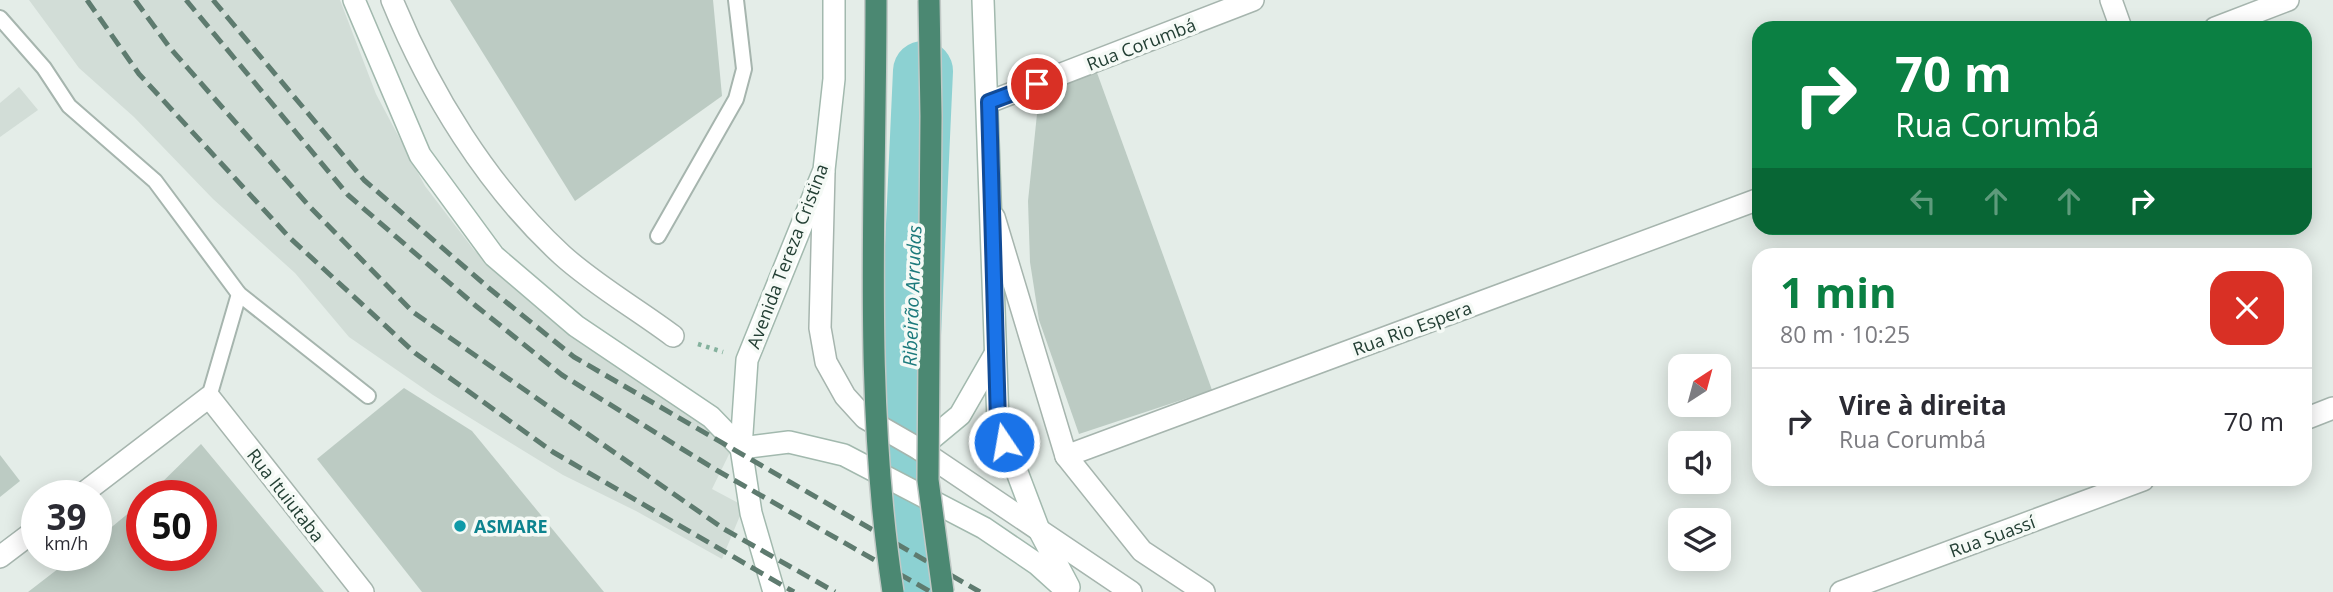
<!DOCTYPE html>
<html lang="pt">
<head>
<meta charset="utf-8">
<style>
  :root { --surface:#fff; --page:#f7f7f7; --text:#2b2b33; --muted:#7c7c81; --line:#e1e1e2; --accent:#0b8043 }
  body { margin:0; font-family:"Open Sans",sans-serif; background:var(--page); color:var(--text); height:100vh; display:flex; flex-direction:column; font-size:26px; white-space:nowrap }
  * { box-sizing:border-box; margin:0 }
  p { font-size:23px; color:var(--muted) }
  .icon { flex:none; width:38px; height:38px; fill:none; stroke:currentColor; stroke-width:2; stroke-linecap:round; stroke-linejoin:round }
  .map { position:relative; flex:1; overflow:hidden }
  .panel { position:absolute; left:1752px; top:248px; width:560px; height:238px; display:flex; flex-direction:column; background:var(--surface); border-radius:21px; box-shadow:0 4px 18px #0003 }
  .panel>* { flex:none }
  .guide { position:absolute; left:1752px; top:21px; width:560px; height:214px; border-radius:21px; box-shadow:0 4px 18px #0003; background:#0b8043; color:#fff; overflow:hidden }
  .needle { width:46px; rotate:36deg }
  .tools { position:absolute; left:1668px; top:354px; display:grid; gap:14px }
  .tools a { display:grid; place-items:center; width:63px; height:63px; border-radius:14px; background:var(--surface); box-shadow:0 4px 18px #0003; font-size:35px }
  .speed { position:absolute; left:21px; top:480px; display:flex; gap:14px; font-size:35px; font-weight:700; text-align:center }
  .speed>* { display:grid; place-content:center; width:91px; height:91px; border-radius:50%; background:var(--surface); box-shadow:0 4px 18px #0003; line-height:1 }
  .speed small { font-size:18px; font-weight:400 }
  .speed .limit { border:10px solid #d22; background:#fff; color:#111 }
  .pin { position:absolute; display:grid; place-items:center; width:60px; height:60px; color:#fff; margin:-30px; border:4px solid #fff; border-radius:50%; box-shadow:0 2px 7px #0007 }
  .me { position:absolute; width:77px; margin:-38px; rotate:348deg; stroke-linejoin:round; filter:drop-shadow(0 0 5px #0008) }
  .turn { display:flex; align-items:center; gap:24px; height:147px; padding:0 28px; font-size:32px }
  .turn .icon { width:91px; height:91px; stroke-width:2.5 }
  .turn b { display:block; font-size:49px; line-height:60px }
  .lanes { display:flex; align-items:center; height:66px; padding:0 28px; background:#0003; justify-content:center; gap:35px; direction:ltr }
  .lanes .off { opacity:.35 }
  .round { display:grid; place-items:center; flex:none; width:74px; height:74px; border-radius:21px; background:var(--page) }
  .headline { display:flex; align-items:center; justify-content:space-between; height:119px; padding:0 28px }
  h1 { font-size:42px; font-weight:700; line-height:52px; color:var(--accent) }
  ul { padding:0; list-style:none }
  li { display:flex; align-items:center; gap:21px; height:105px; padding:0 28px; border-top:2px solid var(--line) }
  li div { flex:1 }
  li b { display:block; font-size:26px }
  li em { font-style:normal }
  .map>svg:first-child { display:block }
  .built { fill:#d2ddd7 }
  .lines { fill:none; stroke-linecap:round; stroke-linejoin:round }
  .river { stroke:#8cd1d2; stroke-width:60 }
  .building { fill:#bccbc3 }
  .service-casing { stroke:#a6b5ae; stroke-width:18 }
  .minor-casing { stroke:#a6b5ae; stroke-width:24 }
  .tertiary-casing { stroke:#a6b5ae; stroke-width:24 }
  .secondary-casing { stroke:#a2b9ae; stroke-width:24 }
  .path { stroke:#84b19d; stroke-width:4.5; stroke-dasharray:3.5 5; stroke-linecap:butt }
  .service { stroke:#fff; stroke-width:14 }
  .minor { stroke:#fff; stroke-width:21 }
  .tertiary { stroke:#fff; stroke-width:21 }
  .secondary { stroke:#fff; stroke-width:21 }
  .rail { stroke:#5e7b6f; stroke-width:5; stroke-dasharray:14 7; stroke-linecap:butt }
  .trunk-bridge-casing { stroke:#c1c9c6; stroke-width:24; stroke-linecap:butt }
  .trunk-bridge { stroke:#4b8872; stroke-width:21 }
  .route-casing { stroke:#114b97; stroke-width:18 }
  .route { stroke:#1a73e8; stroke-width:12 }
  .culture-dot { fill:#0f9aa8; stroke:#f5faf6; stroke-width:2.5 }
  .labels { text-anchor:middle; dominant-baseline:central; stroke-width:7; stroke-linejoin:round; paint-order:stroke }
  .street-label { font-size:18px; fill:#233f34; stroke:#f5faf6 }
  .culture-label { font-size:18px; font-weight:bold; fill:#0d838f; stroke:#f5faf6; text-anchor:start }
  .water-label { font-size:19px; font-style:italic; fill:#1c7a7c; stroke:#f5faf6 }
</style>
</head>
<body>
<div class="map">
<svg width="2333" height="592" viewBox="0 0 2333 592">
  <rect width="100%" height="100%" fill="#e4ede8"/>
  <g class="built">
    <polygon points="29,0 340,0 376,94 425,186 474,250 546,313 737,438 712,489 744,506 722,559 636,511 563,475 433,395 349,337 295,273 213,199 134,117 79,68"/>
    <polygon points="19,87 38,110 0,137 0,103"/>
  </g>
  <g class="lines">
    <polyline class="river" points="913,592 903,510 923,71"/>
  </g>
  <g class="building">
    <polygon points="450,0 713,0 722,96 575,201"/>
    <polygon points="1096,70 1212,390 1079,434 1039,320 1030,262 1028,201 1037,114 1058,87"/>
    <polygon points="404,388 472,431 604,592 422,592 317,459"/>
    <polygon points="201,444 324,592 28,592 76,555 96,555 96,540 142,502 142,555 201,555 201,495 149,495"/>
    <polygon points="0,455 20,481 0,497"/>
  </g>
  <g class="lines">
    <defs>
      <g id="service">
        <polyline points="0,18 44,68 69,106 155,181 239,294 368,396"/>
        <polyline points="658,236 736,99 744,69 736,0"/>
        <polyline points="209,397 239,294"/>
      </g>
      <g id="minor">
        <path d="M392,0C430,93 487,186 562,255C595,285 637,309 673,336"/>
        <polyline points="2111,0 2121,28"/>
        <polyline points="2215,28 2288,0"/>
        <polyline points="989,102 1253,0"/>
        <polyline points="2305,419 2333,408"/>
        <polyline points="1066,456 1759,199"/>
        <polyline points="81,495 209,397 363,592"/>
        <polyline points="0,557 37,529"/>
        <polyline points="1841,592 2143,480"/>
      </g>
      <g id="tertiary">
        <polyline points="824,172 820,328 826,362 845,396 865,418 919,449 1131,592"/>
        <polyline points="994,217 1066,456 1142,551 1204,592"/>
      </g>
      <g id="secondary">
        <polyline points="354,0 420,155 494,256 576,326 711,417 741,448 789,442 844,455 984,528 1037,564 1068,592"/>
        <polyline points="983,0 998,422 1039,530 1069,587"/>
        <polyline points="919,449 960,415 995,354"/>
        <polyline points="774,592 751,513 741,448 747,360 824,170 834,79 834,0"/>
      </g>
    </defs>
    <use href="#service" class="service-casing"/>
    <use href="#minor" class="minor-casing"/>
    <use href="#tertiary" class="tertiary-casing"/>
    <use href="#secondary" class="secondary-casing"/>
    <polyline class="path" points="698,344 723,352"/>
    <use href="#service" class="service"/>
    <use href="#minor" class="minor"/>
    <use href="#tertiary" class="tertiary"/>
    <use href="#secondary" class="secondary"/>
    <g class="rail">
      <polyline points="87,0 139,74 289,237 415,353 553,452 794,592"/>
      <polyline points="135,0 170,48 310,207 413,312 724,529 835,592"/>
      <polyline points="186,0 348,195 476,306 562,375 718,471 931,592"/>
      <polyline points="213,0 364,180 490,289 574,357 980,592"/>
    </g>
    <defs>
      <g id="trunk-bridge">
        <path d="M876,0C876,198 863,396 893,592"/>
        <polyline points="929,0 931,116 928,480 943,592"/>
      </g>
    </defs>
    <use href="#trunk-bridge" class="trunk-bridge-casing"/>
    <use href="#trunk-bridge" class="trunk-bridge"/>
  </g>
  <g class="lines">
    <defs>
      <polyline id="route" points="1004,442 998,422 989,102 1037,84"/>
    </defs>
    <use href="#route" class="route-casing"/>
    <use href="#route" class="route"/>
  </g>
  <circle class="culture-dot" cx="460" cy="526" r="7"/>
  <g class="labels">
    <g class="street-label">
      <text transform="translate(1141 44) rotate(-21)">Rua Corumbá</text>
      <text transform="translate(787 256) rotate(-69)">Avenida Tereza Cristina</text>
      <text transform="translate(1412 328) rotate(-20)">Rua Rio Espera</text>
      <text transform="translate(286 495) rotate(52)">Rua Ituiutaba</text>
      <text transform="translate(1992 536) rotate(-20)">Rua Suassí</text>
    </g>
    <g class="culture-label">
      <text x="474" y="526">ASMARE</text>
    </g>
    <g class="water-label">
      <text transform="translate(912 296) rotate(-88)">Ribeirão Arrudas</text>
    </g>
  </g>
</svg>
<div class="tools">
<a><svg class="needle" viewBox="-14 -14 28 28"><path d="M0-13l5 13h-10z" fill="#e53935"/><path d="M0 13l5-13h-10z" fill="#7c7c81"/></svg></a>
<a><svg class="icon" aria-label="sound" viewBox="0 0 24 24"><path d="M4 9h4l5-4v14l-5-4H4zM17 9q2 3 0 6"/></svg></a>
<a><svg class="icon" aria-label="layers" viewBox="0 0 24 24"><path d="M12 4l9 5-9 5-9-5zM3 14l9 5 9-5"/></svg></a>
</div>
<div class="speed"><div>39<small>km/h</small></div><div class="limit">50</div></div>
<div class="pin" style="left:1037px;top:84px;background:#d93025"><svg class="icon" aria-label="arrive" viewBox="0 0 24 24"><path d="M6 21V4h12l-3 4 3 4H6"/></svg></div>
<svg class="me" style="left:1004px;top:442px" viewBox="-20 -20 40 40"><circle r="17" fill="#1a73e8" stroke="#fff" stroke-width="3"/><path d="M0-11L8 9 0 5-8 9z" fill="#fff"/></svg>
<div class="guide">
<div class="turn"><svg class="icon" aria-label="right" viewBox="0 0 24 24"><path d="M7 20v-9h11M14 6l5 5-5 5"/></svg><div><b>70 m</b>Rua Corumbá</div></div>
<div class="lanes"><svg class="icon off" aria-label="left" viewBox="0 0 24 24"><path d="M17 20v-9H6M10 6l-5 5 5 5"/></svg><svg class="icon off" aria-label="ahead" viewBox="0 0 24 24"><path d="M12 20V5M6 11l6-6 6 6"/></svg><svg class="icon off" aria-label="ahead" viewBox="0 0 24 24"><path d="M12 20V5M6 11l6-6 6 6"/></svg><svg class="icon" aria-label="right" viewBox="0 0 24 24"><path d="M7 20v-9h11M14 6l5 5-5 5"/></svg></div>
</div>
<section class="panel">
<div class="headline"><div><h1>1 min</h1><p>80 m · 10:25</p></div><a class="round" style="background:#d93025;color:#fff"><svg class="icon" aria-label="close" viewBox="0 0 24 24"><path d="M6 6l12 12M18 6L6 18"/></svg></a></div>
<ul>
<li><svg class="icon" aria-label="right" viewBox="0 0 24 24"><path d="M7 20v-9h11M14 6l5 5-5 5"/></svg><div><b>Vire à direita</b><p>Rua Corumbá</p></div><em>70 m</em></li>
</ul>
</section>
</div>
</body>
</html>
